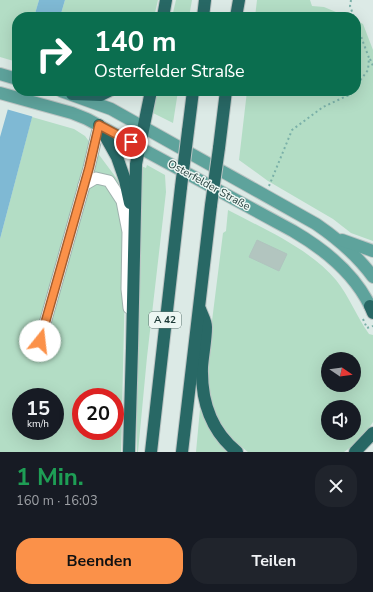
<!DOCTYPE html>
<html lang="de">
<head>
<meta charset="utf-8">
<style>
  :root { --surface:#171b24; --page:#20242c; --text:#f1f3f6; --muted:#9ea1a6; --accent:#fb9149 }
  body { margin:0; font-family:"Nunito Sans",sans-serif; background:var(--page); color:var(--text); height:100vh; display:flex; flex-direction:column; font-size:15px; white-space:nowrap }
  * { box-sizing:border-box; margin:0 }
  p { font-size:13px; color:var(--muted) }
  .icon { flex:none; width:22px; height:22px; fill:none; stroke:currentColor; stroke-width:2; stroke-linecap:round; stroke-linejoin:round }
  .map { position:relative; height:452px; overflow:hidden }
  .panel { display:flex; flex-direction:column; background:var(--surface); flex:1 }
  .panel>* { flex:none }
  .top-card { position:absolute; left:12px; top:12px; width:349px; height:84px; border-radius:16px; box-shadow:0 4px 16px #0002; background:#0b6e4f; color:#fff; overflow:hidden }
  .needle { width:26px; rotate:103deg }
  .fabs { position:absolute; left:321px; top:352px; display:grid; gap:8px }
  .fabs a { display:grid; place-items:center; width:40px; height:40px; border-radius:50%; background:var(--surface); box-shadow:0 4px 16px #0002; font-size:20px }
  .speed { position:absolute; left:12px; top:388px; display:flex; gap:8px; font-size:20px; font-weight:700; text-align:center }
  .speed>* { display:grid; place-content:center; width:52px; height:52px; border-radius:50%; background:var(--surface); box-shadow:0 4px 16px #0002; line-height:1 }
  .speed small { font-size:10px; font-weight:400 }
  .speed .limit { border:6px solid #d22; background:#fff; color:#111 }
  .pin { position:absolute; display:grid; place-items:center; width:34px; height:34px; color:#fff; margin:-17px; border:2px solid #fff; border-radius:50%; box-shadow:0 1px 4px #0007 }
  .me { position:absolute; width:44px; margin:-22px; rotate:16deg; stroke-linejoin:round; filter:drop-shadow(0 0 3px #0008) }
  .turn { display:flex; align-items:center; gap:14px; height:84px; padding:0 16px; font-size:18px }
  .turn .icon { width:52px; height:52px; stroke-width:2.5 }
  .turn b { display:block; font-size:28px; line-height:34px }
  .round { display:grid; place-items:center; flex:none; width:42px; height:42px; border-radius:16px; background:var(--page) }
  .headline { display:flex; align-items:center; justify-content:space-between; height:68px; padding:0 16px }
  h1 { font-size:24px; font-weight:700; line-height:30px; color:#1e9e55 }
  .cta { display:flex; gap:8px; margin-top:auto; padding:8px 16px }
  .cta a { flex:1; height:46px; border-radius:16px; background:var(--accent); color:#111; font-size:16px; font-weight:700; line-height:46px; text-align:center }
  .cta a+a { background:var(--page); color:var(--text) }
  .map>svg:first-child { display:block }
  .green { fill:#b3ddc5; fill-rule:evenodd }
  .water { fill:#7fb9d4 }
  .pier { fill:#dceae6 }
  .building { fill:#b2c5bf; stroke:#afc4be }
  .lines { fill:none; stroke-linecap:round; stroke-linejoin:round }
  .minor-casing { stroke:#9fb2ae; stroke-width:13 }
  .major-casing { stroke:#bbc4c3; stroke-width:14 }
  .highway-casing { stroke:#bbc4c3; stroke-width:14 }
  .path { stroke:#7ab0a8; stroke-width:2; stroke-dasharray:2 3; stroke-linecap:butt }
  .minor { stroke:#fff; stroke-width:11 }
  .major { stroke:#5ea39c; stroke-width:12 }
  .highway { stroke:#286865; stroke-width:12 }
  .highway-bridge-casing { stroke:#bbc4c3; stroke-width:14; stroke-linecap:butt }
  .highway-bridge { stroke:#286865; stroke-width:12 }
  .route-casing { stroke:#a35e2f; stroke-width:10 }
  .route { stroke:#fb9149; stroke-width:7 }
  .labels { text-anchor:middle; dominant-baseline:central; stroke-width:3; stroke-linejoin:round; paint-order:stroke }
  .shield { fill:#edf7f3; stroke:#5b736f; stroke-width:1 }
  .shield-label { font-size:10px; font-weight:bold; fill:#1d3a37 }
  .street-label { font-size:11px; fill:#1d3a37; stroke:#edf7f3 }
</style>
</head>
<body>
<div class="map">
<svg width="373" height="452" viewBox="0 0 373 452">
  <rect width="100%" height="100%" fill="#dceae6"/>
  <g class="green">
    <polygon points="0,0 39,0 34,17 17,17 17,62 0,57"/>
    <polygon points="65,0 158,0 154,17 60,17"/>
    <polygon points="176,0 192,0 189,17 172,17"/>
    <polygon points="257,0 310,0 312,6 324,7 348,17 255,17"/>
    <polygon points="356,20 363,24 373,50 373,241 351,233 333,219 268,181 239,160 247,91 356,91"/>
    <polygon points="156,91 178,91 173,123 151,112"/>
    <path d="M32,117L74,129L85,136L123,187L126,240L121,452H0V239ZM21,397H55V431H21ZM81,397H115V431H81Z"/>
    <polygon points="147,165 165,175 166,192 147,357 138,452 137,452 136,354 141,166 146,168"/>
    <path d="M228,210C264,229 310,249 336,280C349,296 357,317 369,334L373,335V422C365,434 356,444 344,452H248L234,441L219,421L210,401L208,380V353L223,233L226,231ZM328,359H354V385H328ZM328,407H354V433H328Z"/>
    <polygon points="200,409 207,423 229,452 196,452"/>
  </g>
  <g class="water">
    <polygon points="39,0 65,0 60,17 34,17"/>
    <polygon points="17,77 17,91 39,91 0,239 0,137"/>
  </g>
  <polygon class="pier" points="17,75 17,91 41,91 34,117 6,109 15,77"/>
  <polygon class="building" points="257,240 287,254 279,271 249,257"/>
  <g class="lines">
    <defs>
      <g id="minor">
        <polyline points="84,185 96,178 109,181 122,201 128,232 127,289 129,308"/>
        <polyline points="40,341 89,168 99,125"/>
      </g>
      <g id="major">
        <polyline points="0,74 17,79"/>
        <path d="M61,91L111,109L316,224C338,239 357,255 373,277"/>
        <path d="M0,93L72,113L87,119L293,231C324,249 354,273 370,306"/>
        <polyline points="342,240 373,251"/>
      </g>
      <g id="highway">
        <polyline points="163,17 166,0"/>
        <polyline points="203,17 205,0"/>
        <polyline points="236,17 239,0"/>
        <polyline points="72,94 101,95 109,91"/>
        <polyline points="99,125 117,157 125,180 130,203"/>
        <polyline points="188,131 193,91"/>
        <polyline points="219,148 226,91"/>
        <polyline points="370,306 373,313"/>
        <path d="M200,309C202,315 206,321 206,327C206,340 203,354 202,367C201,401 210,430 237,452"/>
        <polyline points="129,452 132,348 136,164 151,91"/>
        <polyline points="151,452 181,187"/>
        <polyline points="182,452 211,205"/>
        <polyline points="355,452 373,433"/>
      </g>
    </defs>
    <use href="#minor" class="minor-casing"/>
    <use href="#major" class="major-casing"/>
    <use href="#highway" class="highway-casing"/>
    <g class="path">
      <polyline points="351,0 350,6 354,17"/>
      <polyline points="356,23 369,58 368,70 356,86"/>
      <polyline points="370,59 373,66"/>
      <polyline points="269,186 292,130 323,107 351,94 353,91"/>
      <polyline points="363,319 367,328 373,326"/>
    </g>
    <use href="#minor" class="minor"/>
    <use href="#major" class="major"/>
    <use href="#highway" class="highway"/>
    <defs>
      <g id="highway-bridge">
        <polyline points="181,187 188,131"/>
        <polyline points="211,205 219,148"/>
      </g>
    </defs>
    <use href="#highway-bridge" class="highway-bridge-casing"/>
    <use href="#highway-bridge" class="highway-bridge"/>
  </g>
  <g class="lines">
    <defs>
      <polyline id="route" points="40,341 89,168 99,125 131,142"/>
    </defs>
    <use href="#route" class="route-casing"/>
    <use href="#route" class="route"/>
  </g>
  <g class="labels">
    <rect class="shield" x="149" y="312" width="32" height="16" rx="3"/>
    <g class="shield-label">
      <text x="165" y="320">A 42</text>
    </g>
    <g class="street-label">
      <text transform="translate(209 185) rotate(29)">Osterfelder Straße</text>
    </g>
  </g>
</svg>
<div class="fabs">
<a><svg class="needle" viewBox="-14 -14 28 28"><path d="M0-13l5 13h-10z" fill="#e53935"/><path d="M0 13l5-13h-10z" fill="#9ea1a6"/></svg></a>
<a><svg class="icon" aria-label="sound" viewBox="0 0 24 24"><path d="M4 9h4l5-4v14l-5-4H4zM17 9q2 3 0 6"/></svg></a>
</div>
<div class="speed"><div>15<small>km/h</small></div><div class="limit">20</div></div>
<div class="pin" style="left:131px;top:142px;background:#d93025"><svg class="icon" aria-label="arrive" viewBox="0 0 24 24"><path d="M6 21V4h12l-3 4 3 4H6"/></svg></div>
<svg class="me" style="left:40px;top:341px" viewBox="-20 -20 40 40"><circle r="19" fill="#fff"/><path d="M0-13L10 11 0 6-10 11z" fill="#fb9149"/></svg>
<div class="top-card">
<div class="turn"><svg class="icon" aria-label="right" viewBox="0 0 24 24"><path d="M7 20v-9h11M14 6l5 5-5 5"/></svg><div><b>140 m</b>Osterfelder Straße</div></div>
</div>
</div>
<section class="panel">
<div class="headline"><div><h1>1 Min.</h1><p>160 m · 16:03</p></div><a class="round"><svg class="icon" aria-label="close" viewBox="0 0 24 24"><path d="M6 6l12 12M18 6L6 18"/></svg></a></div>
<div class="cta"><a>Beenden</a><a>Teilen</a></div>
</section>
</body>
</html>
